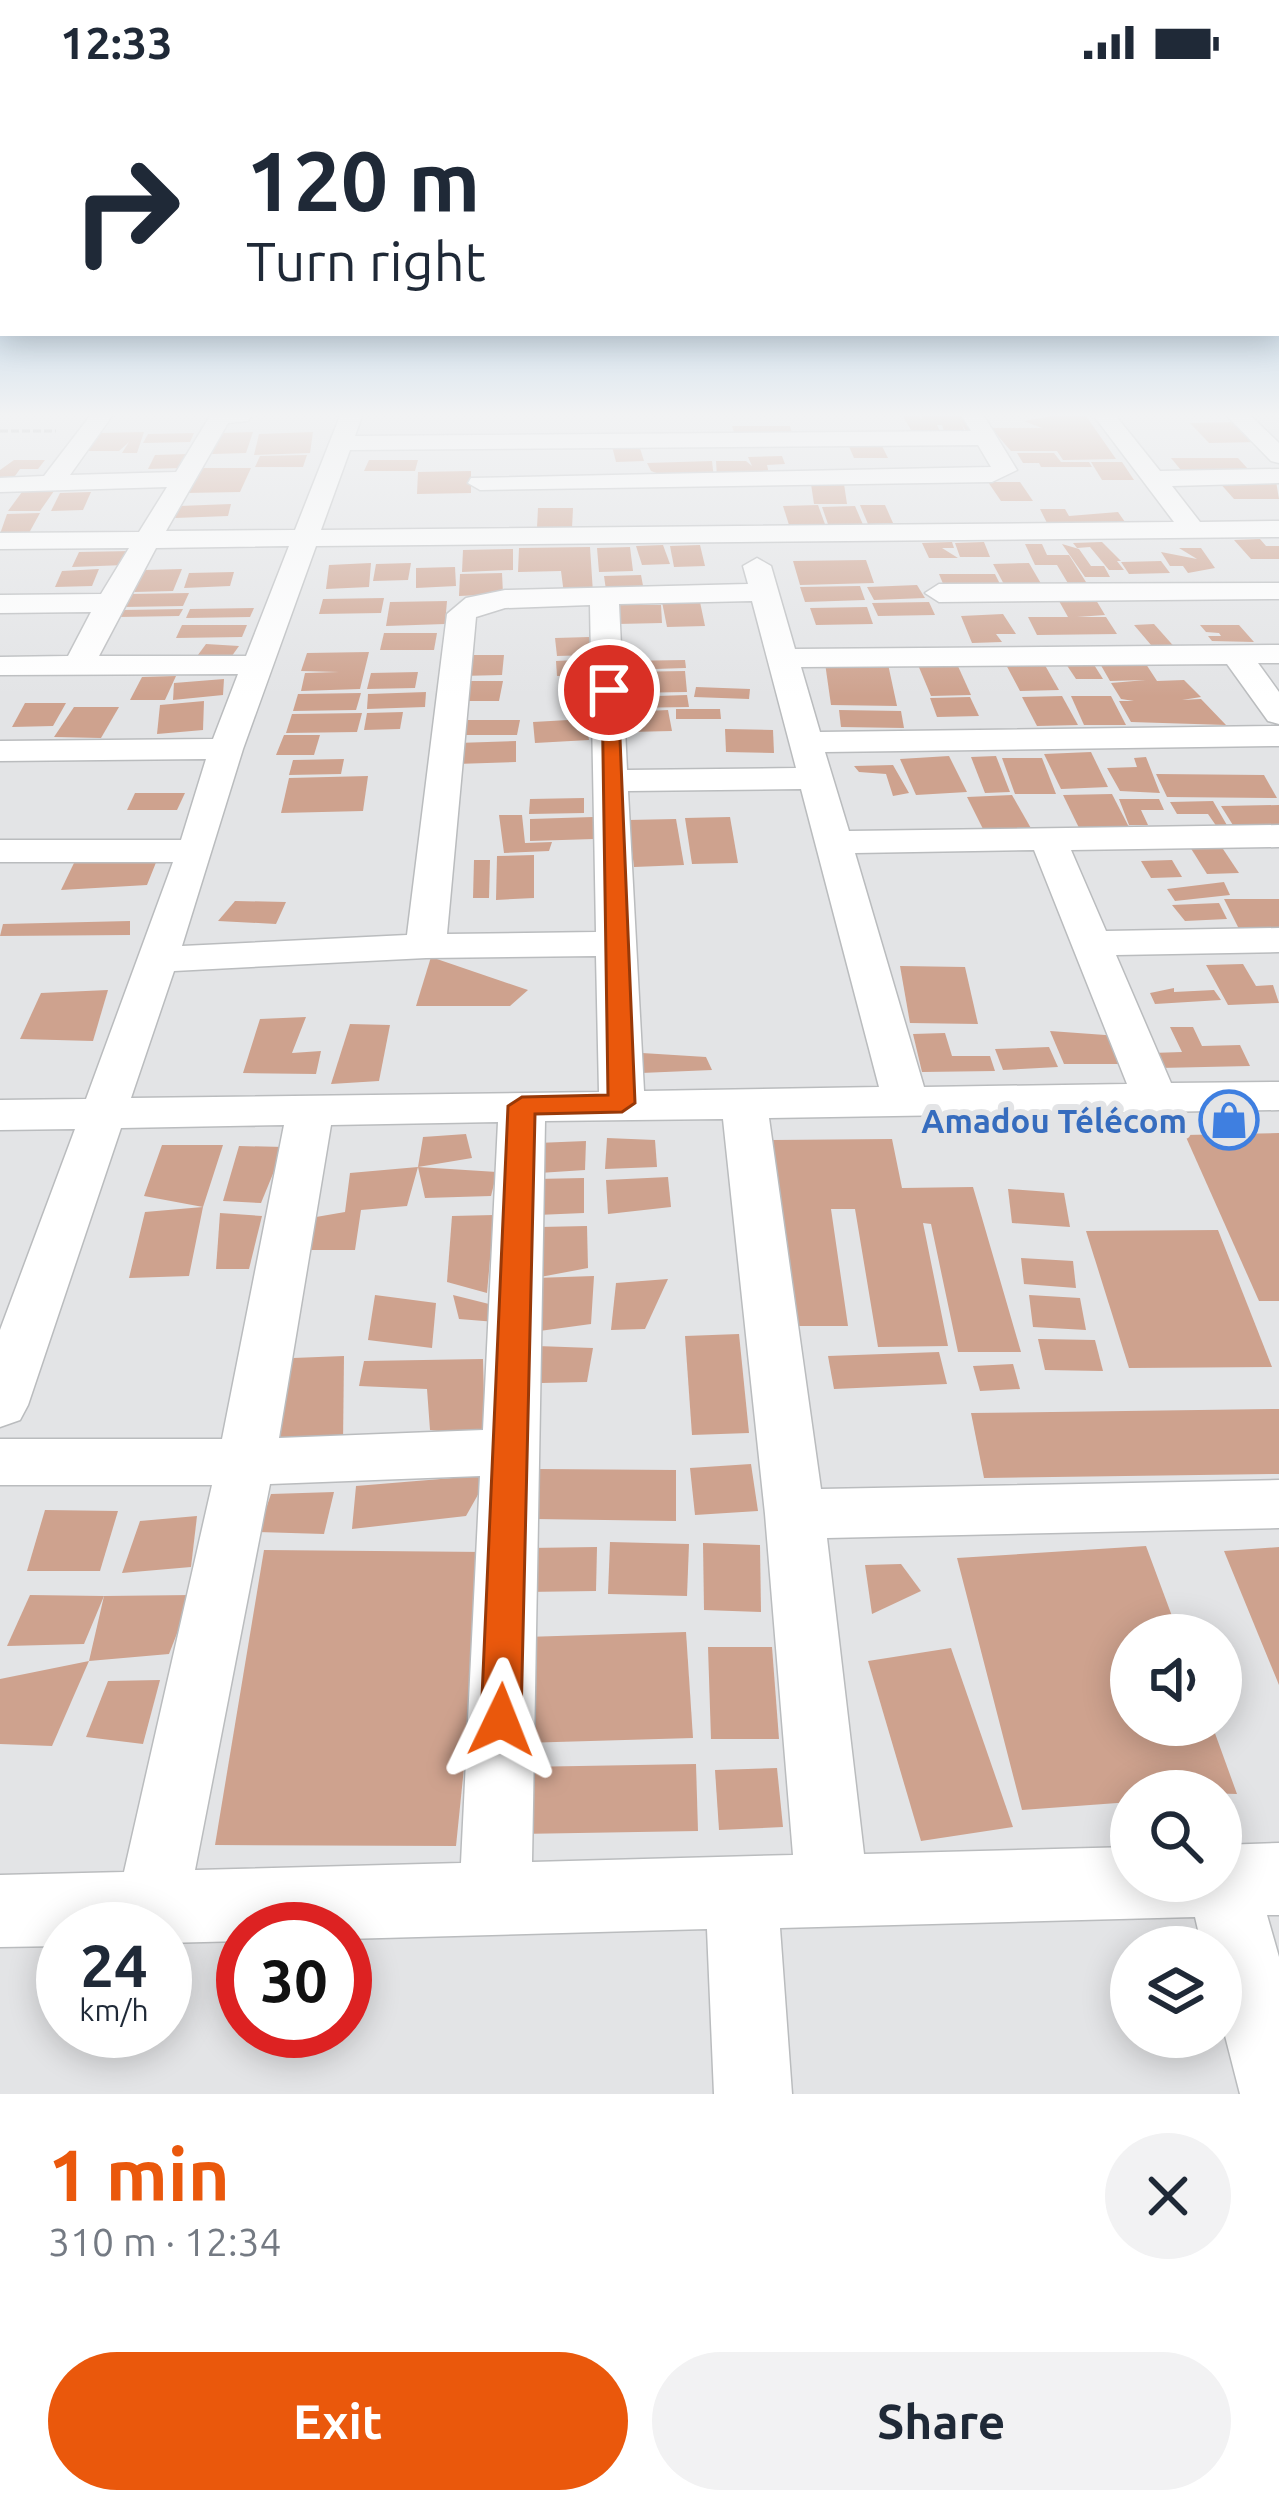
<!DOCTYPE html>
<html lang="en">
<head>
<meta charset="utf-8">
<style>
  :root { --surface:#fff; --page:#f2f2f3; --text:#1f2937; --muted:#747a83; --accent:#ea580c }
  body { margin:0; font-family:Ubuntu,sans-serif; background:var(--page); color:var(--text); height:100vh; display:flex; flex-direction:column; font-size:45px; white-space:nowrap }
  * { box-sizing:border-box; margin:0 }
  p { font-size:39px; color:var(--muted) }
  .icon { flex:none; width:66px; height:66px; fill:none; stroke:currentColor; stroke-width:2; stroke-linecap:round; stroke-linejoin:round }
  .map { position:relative; height:2010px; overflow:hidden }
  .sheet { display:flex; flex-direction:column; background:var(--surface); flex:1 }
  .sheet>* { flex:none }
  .top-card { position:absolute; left:0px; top:0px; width:1281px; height:252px; box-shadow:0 6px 30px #0003; background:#fff; color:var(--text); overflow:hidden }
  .controls { position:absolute; left:1110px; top:1530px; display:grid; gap:24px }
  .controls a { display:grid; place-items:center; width:132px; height:132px; border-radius:50%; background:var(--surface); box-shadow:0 6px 30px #0003; font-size:60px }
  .speed { position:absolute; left:36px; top:1818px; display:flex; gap:24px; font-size:60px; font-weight:700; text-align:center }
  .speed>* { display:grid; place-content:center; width:156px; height:156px; border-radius:50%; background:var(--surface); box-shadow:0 6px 30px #0003; line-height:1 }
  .speed small { font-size:30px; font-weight:400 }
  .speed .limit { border:18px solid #d22; background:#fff; color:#111 }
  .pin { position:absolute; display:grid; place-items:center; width:102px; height:102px; color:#fff; margin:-51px; border:6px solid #fff; border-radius:50%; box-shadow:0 3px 12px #0007 }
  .me { position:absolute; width:132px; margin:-66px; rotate:2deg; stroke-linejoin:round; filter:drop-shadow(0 0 9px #0008) }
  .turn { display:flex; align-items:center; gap:42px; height:252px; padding:0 48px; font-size:54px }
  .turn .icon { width:156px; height:156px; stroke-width:2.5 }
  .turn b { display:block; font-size:84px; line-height:102px }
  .round { display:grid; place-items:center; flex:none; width:126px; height:126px; border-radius:63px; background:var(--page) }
  .overview { display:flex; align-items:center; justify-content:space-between; height:204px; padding:0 48px }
  h1 { font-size:72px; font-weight:600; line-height:90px; color:var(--accent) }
  .action { display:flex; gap:24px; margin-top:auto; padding:24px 48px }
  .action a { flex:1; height:138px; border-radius:72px; background:var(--accent); color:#fff; font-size:48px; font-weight:600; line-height:138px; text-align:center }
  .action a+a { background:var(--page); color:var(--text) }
  .status { display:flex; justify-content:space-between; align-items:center; height:84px; padding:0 60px; background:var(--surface); direction:ltr }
  .status svg { height:33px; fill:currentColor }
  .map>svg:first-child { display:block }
  .building { fill:#cea28e }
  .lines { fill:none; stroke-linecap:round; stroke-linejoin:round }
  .minor-casing { stroke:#babcbe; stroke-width:3 }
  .path { stroke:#979899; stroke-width:3; stroke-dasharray:8 3; stroke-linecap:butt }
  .minor { fill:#fff; fill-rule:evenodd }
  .route { fill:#ea580c; stroke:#983908; stroke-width:3 }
  .labels { text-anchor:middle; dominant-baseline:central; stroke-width:12; stroke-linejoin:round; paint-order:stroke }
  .shop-label { font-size:33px; font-weight:bold; fill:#366cbe; stroke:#e3e4e6; text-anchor:end }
</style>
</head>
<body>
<div class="status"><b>12:33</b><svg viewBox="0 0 49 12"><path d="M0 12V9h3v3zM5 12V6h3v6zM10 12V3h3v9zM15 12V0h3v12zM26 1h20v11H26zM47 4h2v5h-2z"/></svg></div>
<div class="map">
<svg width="1279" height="2010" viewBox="0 0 1279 2010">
  <rect width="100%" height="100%" fill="#e3e4e6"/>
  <g class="building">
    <polygon points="903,332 919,332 921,336 922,332 968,332 974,337 970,352 962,341 967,353 946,353 942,341 937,341 942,352 921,352 918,346 911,346"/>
    <polygon points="1052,332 1086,332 1116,375 1063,376 1057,367 1011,367 991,344 1042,344 1024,337"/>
    <polygon points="1239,338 1259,358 1209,359 1190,339"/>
    <polygon points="732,342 790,342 793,352 723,352 722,348 734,348"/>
    <polygon points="144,348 137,369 122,369 129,358 119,367 86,367 98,349"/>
    <polygon points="253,348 246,369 212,370 221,349"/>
    <polygon points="313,348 310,369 254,371 259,350"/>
    <polygon points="194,349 190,358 143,359 148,350"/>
    <polygon points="847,358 880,358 888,374 854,374"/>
    <polygon points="639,361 644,377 616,378 612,362"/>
    <polygon points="1017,369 1054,369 1061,378 1089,378 1092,383 1041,383 1039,379 1023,379"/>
    <polygon points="188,370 182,384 148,385 155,371"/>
    <polygon points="307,371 303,383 255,383 260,372"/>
    <polygon points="782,372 785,380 767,381 770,394 717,394 716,377 746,377 752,382 748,373"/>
    <polygon points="1171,374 1238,374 1248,385 1229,385 1234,391 1185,391"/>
    <polygon points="14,376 45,376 38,385 20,385 10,399 0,400 0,386"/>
    <polygon points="369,376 418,376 415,387 364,387"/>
    <polygon points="712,377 714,395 662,391 651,387 647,379"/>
    <polygon points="1091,378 1122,378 1134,396 1102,396"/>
    <polygon points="197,384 251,384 240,408 185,409"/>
    <polygon points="471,387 471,409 417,410 418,388"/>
    <polygon points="1218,397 1276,397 1279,415 1234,415"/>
    <polygon points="988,398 1020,398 1033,417 1001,417"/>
    <polygon points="811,400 844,400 847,420 814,420"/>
    <polygon points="54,407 40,427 8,427 22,408"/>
    <polygon points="91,408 83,426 51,427 60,409"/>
    <polygon points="231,420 228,432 175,434 179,422"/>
    <polygon points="818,421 826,443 790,444 783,422"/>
    <polygon points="860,421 885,421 893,439 868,440"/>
    <polygon points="855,422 864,443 829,443 822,423"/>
    <polygon points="538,424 573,424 572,444 537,444"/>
    <polygon points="1040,425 1065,425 1069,432 1118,428 1125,438 1047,439"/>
    <polygon points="40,429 29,449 0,450 7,430"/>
    <polygon points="1260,455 1266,462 1279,462 1279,475 1251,475 1234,456"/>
    <polygon points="952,458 954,464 942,464 958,474 929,474 922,459"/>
    <polygon points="984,458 990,473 960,473 955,459"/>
    <polygon points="1102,458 1121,477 1117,477 1124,486 1109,486 1090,463 1077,464 1073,459"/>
    <polygon points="1025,460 1042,460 1047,471 1069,471 1091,506 1072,506 1057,481 1035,481"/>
    <polygon points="1062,460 1079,465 1091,482 1104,482 1110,493 1085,493"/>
    <polygon points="663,461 670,480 642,481 636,462"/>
    <polygon points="700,461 705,482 674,483 670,462"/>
    <polygon points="590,463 593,509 564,510 561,487 518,488 519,464"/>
    <polygon points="630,463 633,487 599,488 597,464"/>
    <polygon points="1179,464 1201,464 1215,484 1188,489 1183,482 1170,482 1161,468 1197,475"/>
    <polygon points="513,465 513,486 462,488 463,466"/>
    <polygon points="132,467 125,481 72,483 79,468"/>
    <polygon points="866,476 874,499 800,501 793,477"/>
    <polygon points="1161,477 1170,489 1129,490 1121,478"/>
    <polygon points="371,479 369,503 326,505 329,481"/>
    <polygon points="411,479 408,496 373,497 376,480"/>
    <polygon points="1029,479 1043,503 1006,504 993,480"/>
    <polygon points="455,483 456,502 416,504 416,484"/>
    <polygon points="99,485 92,502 55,503 62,487"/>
    <polygon points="182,485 173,507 134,508 145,486"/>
    <polygon points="234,488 230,502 184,504 189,489"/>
    <polygon points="502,489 503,510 459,512 460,490"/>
    <polygon points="939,490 995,490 1003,506 946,507"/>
    <polygon points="641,491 645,512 607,513 604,492"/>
    <polygon points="917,501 925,514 874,516 867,503"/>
    <polygon points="860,502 865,516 805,518 800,503"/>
    <polygon points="189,509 183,522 123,523 130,510"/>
    <polygon points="384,514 381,529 319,530 323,515"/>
    <polygon points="1096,516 1105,531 1077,533 1106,533 1117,550 1037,551 1028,533 1068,533 1059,517"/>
    <polygon points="447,517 445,540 386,542 390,518"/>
    <polygon points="662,518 700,518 705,542 667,543"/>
    <polygon points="929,518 935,531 878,532 872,519"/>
    <polygon points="617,521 661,521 662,539 617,540"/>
    <polygon points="867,523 873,540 816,541 810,524"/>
    <polygon points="254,524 250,533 186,534 190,525"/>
    <polygon points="183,525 179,532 118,533 122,526"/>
    <polygon points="1003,530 1016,550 996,550 1002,558 972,559 961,532"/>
    <polygon points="1154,540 1178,567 1157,568 1134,541"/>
    <polygon points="182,541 247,541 242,553 176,554"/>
    <polygon points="1200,541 1239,541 1254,558 1212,557 1208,552 1221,552 1219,549 1206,548"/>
    <polygon points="384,549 437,549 434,566 380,566"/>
    <polygon points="589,553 592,571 557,572 555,554"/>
    <polygon points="206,560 239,562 229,576 195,575"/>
    <polygon points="369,568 360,605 301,607 305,589 339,588 301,587 307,569"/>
    <polygon points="463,571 504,571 502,591 461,592"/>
    <polygon points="596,575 598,591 557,592 556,577"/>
    <polygon points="685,576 686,584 623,586 622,577"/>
    <polygon points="1042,576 1059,606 1020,607 1004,577"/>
    <polygon points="1091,576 1103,595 1076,595 1064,577"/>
    <polygon points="1144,577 1157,597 1184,596 1201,613 1182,616 1201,615 1226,641 1131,638 1119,617 1134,617 1121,615 1111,599 1146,596 1110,597 1099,578"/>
    <polygon points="825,579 888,580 897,622 831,621"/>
    <polygon points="957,580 971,611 931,612 918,581"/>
    <polygon points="685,587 687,608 625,609 624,588"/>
    <polygon points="418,588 415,604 367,605 371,589"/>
    <polygon points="176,592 165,616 130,616 142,593"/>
    <polygon points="224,595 223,611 173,616 174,599"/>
    <polygon points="461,597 503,597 499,617 456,617"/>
    <polygon points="696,603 750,605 749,615 694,613"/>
    <polygon points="426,608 425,623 367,625 368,610"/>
    <polygon points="361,609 356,626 293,627 298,610"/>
    <polygon points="687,611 689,623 627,624 626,613"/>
    <polygon points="1062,612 1078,641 1037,642 1022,613"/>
    <polygon points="1071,612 1111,612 1126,641 1084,641"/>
    <polygon points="970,613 979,632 937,633 930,614"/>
    <polygon points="204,617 203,646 157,650 160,621"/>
    <polygon points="25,619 66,619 53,642 12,643"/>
    <polygon points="74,623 119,623 101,654 54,653"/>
    <polygon points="676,625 720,625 721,635 676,635"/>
    <polygon points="668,626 672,647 629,648 626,628"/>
    <polygon points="839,626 901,627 904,644 841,643"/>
    <polygon points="403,628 400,645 364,646 367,629"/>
    <polygon points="362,629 357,648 286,649 292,630"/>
    <polygon points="586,635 589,656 535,659 533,638"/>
    <polygon points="459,636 520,636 517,651 456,651"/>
    <polygon points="725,645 773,646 774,669 726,668"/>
    <polygon points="284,651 320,651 314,671 276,671"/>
    <polygon points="516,657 516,678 456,680 457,659"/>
    <polygon points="1091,668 1108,703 1061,705 1044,670"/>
    <polygon points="949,672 967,708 916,711 900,675"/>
    <polygon points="996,672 1010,708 985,709 971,673"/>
    <polygon points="1146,673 1160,709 1120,707 1107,684 1137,683 1134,674"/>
    <polygon points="1002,674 1042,674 1056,710 1015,710"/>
    <polygon points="344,675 341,690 289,691 293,676"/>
    <polygon points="893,681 909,709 893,712 886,690 859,688 854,682"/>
    <polygon points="1156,690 1264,691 1277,714 1167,713"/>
    <polygon points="368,692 363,727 281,729 289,694"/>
    <polygon points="135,709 185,709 177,726 127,726"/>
    <polygon points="1112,710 1132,749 1082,750 1063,711"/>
    <polygon points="1012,711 1032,746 985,749 967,713"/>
    <polygon points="584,714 584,729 529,730 530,715"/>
    <polygon points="1119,715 1159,715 1164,726 1141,726 1148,741 1129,741"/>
    <polygon points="1213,717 1228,743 1217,743 1208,730 1177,730 1170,718"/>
    <polygon points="1279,721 1279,745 1236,746 1221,722"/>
    <polygon points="499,731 522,731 525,759 552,758 549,767 504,769"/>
    <polygon points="593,733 594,755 530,757 530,735"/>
    <polygon points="730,733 738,779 692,780 685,734"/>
    <polygon points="676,735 684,781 634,783 628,736"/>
    <polygon points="1221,762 1239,789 1207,790 1190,763"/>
    <polygon points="534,771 534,814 496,816 497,772"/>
    <polygon points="157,776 147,801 61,806 74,779"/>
    <polygon points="474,776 490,776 489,814 473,814"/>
    <polygon points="1172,776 1182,793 1151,794 1141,777"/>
    <polygon points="1224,798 1230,811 1175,817 1167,805"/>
    <polygon points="1224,815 1279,815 1279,845 1239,845"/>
    <polygon points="235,817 286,818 276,840 218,837"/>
    <polygon points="1219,819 1227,835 1185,837 1172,821"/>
    <polygon points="130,837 130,851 0,852 3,840"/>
    <polygon points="431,873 528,906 510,922 416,922"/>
    <polygon points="1243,880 1256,902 1273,901 1279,919 1228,921 1206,881"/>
    <polygon points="900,882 965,883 978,940 910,939"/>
    <polygon points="1174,904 1174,908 1214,906 1221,916 1155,920 1150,909"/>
    <polygon points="108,906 93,957 20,955 41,909"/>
    <polygon points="306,933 292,969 321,967 316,990 243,989 260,935"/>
    <polygon points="350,940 390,941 379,997 331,1000"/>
    <polygon points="1170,943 1193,943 1202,962 1240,961 1250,982 1159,984 1152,969 1182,968"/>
    <polygon points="1050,947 1119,952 1132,980 1064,980"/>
    <polygon points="945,949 952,972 990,972 995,987 922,988 913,950"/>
    <polygon points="1049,963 1058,983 1003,986 995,965"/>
    <polygon points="642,969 706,973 712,986 641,989"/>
    <polygon points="1279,1049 1279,1217 1259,1217 1185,1051"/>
    <polygon points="466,1050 472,1074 418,1083 497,1088 491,1112 425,1114 418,1083 423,1053"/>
    <polygon points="607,1054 655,1056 657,1083 605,1085"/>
    <polygon points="892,1055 902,1104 973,1103 1021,1268 958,1268 931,1140 923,1139 948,1262 878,1263 855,1125 831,1125 848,1242 789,1242 773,1056"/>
    <polygon points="586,1057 585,1086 539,1089 537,1059"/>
    <polygon points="162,1061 223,1061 203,1123 189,1192 129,1194 145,1128 203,1123 144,1112"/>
    <polygon points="239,1062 284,1063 261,1119 223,1117"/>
    <polygon points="418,1083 407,1122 361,1126 355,1166 310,1166 316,1133 345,1128 350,1089"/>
    <polygon points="668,1093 671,1123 608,1130 606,1096"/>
    <polygon points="584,1094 584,1129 537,1131 536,1095"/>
    <polygon points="1008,1105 1064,1109 1070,1143 1012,1139"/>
    <polygon points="220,1129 262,1132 249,1185 216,1185"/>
    <polygon points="494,1131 487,1209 447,1198 452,1132"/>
    <polygon points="587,1142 588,1184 535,1194 540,1143"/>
    <polygon points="1218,1146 1272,1283 1129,1284 1086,1147"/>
    <polygon points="1021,1174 1073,1177 1076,1204 1024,1200"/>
    <polygon points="594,1192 591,1240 532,1248 535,1194"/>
    <polygon points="668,1195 645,1245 611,1246 616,1199"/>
    <polygon points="375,1211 436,1219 432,1264 368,1256"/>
    <polygon points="453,1211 493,1221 496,1238 459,1235"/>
    <polygon points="1029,1211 1080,1214 1086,1246 1033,1243"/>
    <polygon points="739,1250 749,1349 692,1351 685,1252"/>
    <polygon points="1038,1255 1095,1256 1103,1287 1045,1286"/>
    <polygon points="537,1262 593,1264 587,1298 541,1299"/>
    <polygon points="939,1268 947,1300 834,1305 828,1272"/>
    <polygon points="344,1272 343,1360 274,1377 293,1274"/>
    <polygon points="483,1275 485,1353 430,1346 427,1305 359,1302 364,1277"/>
    <polygon points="1013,1280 1020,1305 980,1307 973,1282"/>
    <polygon points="1279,1325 1279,1390 984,1394 971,1329"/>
    <polygon points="751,1380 758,1427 695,1431 690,1384"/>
    <polygon points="538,1385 676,1386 676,1437 534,1435"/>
    <polygon points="489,1391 466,1432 352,1445 356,1402"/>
    <polygon points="334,1408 324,1450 258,1448 271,1410"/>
    <polygon points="45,1426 118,1427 100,1487 27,1487"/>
    <polygon points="197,1432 191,1483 122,1489 140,1437"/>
    <polygon points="610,1458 689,1460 687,1512 608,1510"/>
    <polygon points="703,1459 760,1461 761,1528 704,1526"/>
    <polygon points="1146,1462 1179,1551 1131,1551 1131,1641 1212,1641 1237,1710 1131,1707 1131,1718 1022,1726 957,1474"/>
    <polygon points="597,1463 596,1507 525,1508 528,1464"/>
    <polygon points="1279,1463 1279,1601 1224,1467"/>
    <polygon points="264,1466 486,1468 456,1762 215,1761"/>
    <polygon points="901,1480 921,1507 872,1530 865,1481"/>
    <polygon points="30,1511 104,1512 84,1560 7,1562"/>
    <polygon points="192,1511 169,1570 89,1577 104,1512"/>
    <polygon points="686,1548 693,1654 522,1659 525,1553"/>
    <polygon points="708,1563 772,1563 779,1655 711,1655"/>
    <polygon points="951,1564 1013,1743 921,1757 868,1577"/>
    <polygon points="89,1577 52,1662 0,1660 0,1595"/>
    <polygon points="160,1596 143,1660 86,1653 108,1597"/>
    <polygon points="696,1680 698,1747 518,1750 521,1683"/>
    <polygon points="777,1684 783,1743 719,1746 715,1686"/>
  </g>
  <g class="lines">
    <defs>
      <g id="minor">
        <path d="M90,332H112L70,391L176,388L210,332H251L248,337L228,339L166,447L295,446L340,332H362L355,352L971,347L962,332H984L1017,386L992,398L480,406L468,399L471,394L991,383L978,361L350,366L321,446L1174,438L1094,332H1116L1160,387L1279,385V399L1172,402L1200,438L1279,437V453L316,462L243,665L182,862L407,851L447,530L466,514L505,506L748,500L743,482L757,474L771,482L795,565L1279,561V579H1258L1279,608V640L1268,637L1227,580L801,583L820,648L1279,642V662L825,668L849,747L1279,741V763L1071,766L1106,847L1279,844V868L1116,871L1171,999L1279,998V1026L769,1034L821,1405L1279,1396V1444L827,1454L864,1770L1131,1763V1797H1221V1761L1279,1759V1831H1267L1279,1873V2010H1240L1221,1936V1863H1202L1195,1833L780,1844L792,2010H714L707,1845L345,1855V1845H243V1857L165,1859V1845H63V1862L0,1863V1791L124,1788L212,1401H0V1355H222L284,1041L121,1044L28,1321L20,1336L0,1343V1246L75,1045L0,1046V1016L86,1015L173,778H0V756H181L206,675L0,677V657L213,655L238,590L0,591V573L68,572L91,528L0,529V511L101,510L129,464L0,465V449L139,448L167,403L0,408V394L44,392ZM289,462L246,572H99L156,464ZM752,517L796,684L627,686L619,520ZM590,521L596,848L447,850L476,533L505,524ZM801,705L879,1003L644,1007L628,707ZM1034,766L1127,1000L924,1003L855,769ZM596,872L599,1008L131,1014L174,887L426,874ZM723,1035L765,1430L793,1771L532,1778L545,1037ZM498,1038L483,1346L279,1354L331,1041ZM480,1392L461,1779L195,1786L270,1400Z"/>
        <polygon points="1227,332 1251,332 1279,359 1279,379 1271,377"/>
        <polygon points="1279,499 1279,515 939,518 925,509 939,500"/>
      </g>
    </defs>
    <use href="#minor" class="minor-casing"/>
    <polyline class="path" points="0,347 56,347"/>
    <use href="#minor" class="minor"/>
  </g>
  <linearGradient id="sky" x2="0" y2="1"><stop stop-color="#7db0d8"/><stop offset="0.54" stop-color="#f2f3f4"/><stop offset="1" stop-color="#f2f3f4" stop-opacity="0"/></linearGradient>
  <rect width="1279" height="613" fill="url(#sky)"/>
  <polygon class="route" points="602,602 618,606 635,1019 622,1028 535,1030 521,1636 515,1649 501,1655 487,1649 481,1636 508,1022 522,1013 608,1011"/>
  <defs>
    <symbol id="shop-ring" viewBox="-11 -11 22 22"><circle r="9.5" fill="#e3e4e6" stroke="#3f7fe0" stroke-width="1.5"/><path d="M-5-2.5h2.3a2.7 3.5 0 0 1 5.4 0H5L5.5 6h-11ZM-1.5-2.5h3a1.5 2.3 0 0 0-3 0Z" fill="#3f7fe0"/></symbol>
  </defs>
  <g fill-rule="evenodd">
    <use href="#shop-ring" x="1196" y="1003" width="66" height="66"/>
  </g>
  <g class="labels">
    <g class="shop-label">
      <text x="1187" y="1036">Amadou Télécom</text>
    </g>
  </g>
</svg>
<div class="controls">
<a><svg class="icon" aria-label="sound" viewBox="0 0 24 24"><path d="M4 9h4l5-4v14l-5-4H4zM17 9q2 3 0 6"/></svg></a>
<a><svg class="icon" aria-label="search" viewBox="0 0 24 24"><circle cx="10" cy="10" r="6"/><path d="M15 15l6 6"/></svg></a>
<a><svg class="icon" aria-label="layers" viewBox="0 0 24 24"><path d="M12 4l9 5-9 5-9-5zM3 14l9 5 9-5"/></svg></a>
</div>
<div class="speed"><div>24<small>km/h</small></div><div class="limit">30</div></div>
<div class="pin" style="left:609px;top:606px;background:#d93025"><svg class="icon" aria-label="arrive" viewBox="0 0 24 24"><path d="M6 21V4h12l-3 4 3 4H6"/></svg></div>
<svg class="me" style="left:501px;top:1636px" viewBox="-20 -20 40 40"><path d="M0-17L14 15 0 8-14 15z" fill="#ea580c" stroke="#fff" stroke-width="4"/></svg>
<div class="top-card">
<div class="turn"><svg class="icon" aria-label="right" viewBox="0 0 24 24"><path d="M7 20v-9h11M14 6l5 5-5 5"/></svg><div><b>120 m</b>Turn right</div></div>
</div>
</div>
<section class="sheet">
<div class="overview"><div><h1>1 min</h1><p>310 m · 12:34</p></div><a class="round"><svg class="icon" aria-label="close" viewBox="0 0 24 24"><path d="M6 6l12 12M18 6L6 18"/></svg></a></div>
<div class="action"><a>Exit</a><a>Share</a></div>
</section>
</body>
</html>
